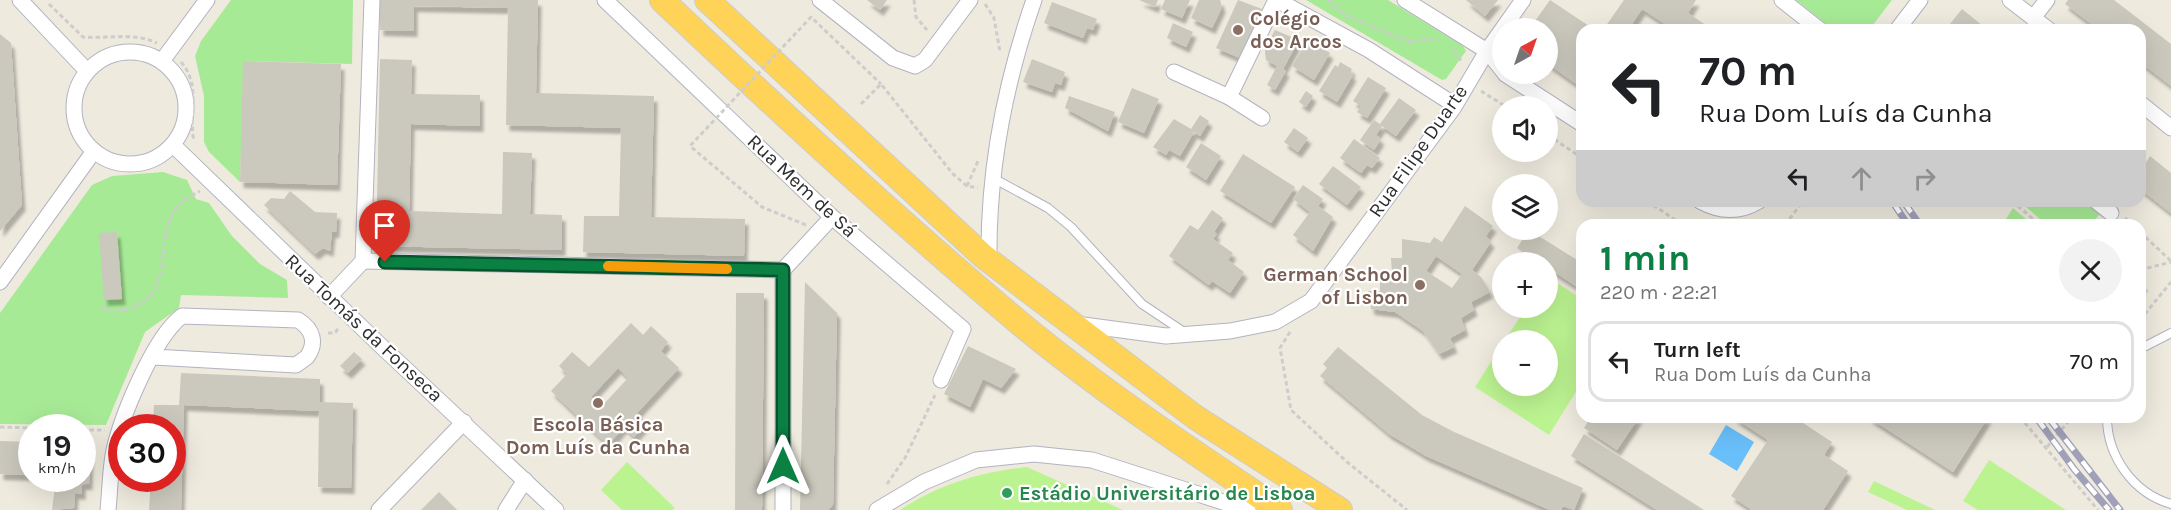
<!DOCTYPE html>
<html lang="en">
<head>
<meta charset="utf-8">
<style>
  :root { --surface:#fff; --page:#f2f2f2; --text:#202124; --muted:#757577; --line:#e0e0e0; --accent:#0b8043 }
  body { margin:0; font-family:Karla,sans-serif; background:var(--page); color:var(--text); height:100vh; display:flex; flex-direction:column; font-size:22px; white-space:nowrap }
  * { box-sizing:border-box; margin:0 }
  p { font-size:20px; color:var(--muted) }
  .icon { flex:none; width:33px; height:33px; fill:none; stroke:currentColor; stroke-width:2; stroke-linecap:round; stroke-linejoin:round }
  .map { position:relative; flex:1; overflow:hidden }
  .drawer { position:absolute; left:1576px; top:219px; width:570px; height:204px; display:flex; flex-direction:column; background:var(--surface); border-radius:18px; box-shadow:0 6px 24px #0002 }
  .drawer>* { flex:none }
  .top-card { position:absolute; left:1576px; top:24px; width:570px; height:183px; border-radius:18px; box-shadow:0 6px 24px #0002; background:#fff; color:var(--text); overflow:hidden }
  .needle { width:39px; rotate:40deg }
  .tools { position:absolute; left:1492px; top:18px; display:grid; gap:12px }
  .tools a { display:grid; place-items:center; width:66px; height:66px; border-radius:50%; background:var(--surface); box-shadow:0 6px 24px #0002; font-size:30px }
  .speed { position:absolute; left:18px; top:414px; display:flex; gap:12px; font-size:30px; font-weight:700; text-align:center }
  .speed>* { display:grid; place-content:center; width:78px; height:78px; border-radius:50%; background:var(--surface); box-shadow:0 6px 24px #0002; line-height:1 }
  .speed small { font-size:15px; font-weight:400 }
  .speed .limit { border:9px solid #d22; background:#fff; color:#111 }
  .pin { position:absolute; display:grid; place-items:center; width:51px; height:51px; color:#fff; margin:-62px -26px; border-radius:50% 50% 50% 0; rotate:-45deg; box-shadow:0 0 6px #0007 }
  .pin .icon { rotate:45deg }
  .me { position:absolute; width:66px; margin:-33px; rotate:0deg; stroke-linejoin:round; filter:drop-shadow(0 0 4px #0008) }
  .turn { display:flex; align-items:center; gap:21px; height:126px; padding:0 24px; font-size:27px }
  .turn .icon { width:78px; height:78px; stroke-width:2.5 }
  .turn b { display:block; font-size:42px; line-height:51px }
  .lanes { display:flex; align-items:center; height:57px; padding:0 24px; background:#0003; justify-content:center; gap:30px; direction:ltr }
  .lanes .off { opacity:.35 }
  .round { display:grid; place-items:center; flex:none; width:63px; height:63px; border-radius:32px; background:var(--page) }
  .summary { display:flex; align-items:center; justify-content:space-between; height:102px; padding:0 24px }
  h1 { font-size:36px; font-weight:700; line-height:45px; color:var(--accent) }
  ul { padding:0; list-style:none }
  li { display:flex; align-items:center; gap:18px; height:81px; margin:0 12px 9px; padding:0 12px; border:3px solid var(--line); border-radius:18px }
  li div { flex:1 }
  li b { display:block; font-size:22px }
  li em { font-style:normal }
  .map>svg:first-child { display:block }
  .green { fill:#a7ea96 }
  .pitch { fill:#bcf391 }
  .water { fill:#69bffa }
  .building { fill:#cbc8bd; fill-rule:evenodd; filter:url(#shadow) }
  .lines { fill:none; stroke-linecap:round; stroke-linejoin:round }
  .service-casing { stroke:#b2b3c1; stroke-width:10 }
  .minor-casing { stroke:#b2b3c1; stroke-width:17 }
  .trunk-casing { stroke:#cdcdcd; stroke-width:26 }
  .path { stroke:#cdcdcd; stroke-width:3; stroke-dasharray:4.5 3; stroke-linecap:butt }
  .service { stroke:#fff; stroke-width:8 }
  .minor { stroke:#fff; stroke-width:15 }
  .trunk { stroke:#fed358; stroke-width:24 }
  .rail-casing { stroke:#a0a0b9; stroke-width:7 }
  .rail { stroke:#fff; stroke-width:4.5; stroke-dasharray:14; stroke-linecap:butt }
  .path-bridge { stroke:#cdcdcd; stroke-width:3; stroke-dasharray:4.5 3; stroke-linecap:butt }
  .route-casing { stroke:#07532c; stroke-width:15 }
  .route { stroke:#0b8043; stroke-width:10 }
  .slow { stroke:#f59e0b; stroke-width:10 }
  .education-dot { fill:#8d6e63; stroke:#fff; stroke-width:2 }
  .leisure-dot { fill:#2e9e5b; stroke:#fff; stroke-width:2 }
  .labels { text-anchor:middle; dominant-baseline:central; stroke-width:4.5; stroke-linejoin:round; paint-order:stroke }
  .education-label { font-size:20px; font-weight:bold; fill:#785e54; stroke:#fff; text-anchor:start }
  .street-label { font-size:20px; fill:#2d2d2d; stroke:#fff }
  .leisure-label { font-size:20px; font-weight:bold; fill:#27864d; stroke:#fff; text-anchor:start }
</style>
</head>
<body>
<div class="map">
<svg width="2171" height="510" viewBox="0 0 2171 510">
  <defs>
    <filter id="shadow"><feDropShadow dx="3.5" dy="6" stdDeviation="1.5" flood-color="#0004"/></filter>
  </defs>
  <rect width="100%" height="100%" fill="#efeade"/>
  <g class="green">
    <polygon points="231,0 353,0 352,64 244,61 240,182 209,152 204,142 204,96 195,56 201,41"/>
    <polygon points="1306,0 1388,0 1463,46 1466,51 1446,79 1442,80"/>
    <polygon points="1796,0 1892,0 1869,30 1834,30"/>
    <polygon points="163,172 187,180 196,199 209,203 232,236 260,264 287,280 288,298 181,295 179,308 145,332 106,425 0,424 0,313 92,185 112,176"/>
    <polygon points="2019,201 2090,201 2102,211 2091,225 2047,225"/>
    <polygon points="2013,208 2033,225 2002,225"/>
  </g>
  <g class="pitch">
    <polygon points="1548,277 1582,299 1582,382 1549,435 1475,387 1503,343 1503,386 1548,386 1548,340 1505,340 1526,308 1548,308"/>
    <polygon points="1989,460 2066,510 1978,510 1963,501"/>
    <polygon points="627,462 675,508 672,510 622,510 601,490"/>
    <path d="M1027,467L1123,510H900C939,484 981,472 1027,467Z"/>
    <polygon points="1874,481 1935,510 1907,510 1868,492"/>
  </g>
  <polygon class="water" points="1726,425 1754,442 1737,471 1709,454"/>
  <g class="building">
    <polygon points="380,0 538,0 536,93 654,96 651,217 745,219 744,256 583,252 584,216 619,216 621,128 506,125 508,8 414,6 414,31 380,30"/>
    <polygon points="867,0 887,0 880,10"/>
    <polygon points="1139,0 1158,0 1155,7"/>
    <polygon points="1165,0 1190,0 1182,18 1161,9"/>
    <polygon points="1199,0 1220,0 1222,7 1212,28 1191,18"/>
    <polygon points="1238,0 1262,9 1240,58 1216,48"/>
    <polygon points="1466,0 1498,0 1485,16"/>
    <polygon points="1550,0 1595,30 1582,30 1582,88 1548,64 1548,28 1530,28"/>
    <polygon points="1624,0 1696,0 1688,13 1713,30 1674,30 1642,9 1628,30 1603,30"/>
    <polygon points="2068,0 2114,0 2171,44 2171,86 2140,62 2140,30 2099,30 2065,4"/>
    <polygon points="1052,2 1097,19 1093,30 1087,28 1083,38 1044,23"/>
    <polygon points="1962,9 1988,30 1945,30"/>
    <polygon points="1173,23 1193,32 1186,47 1167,38"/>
    <polygon points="1275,30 1299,40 1283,69 1286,71 1275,90 1267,85 1277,66 1266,60 1265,53 1265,48"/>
    <polygon points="0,34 11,43 22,205 0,231"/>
    <polygon points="1308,39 1330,53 1314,80 1292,66"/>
    <polygon points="380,59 412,60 411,94 480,95 480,126 411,124 409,211 502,214 503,152 532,153 530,214 562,215 562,250 376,246"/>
    <polygon points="1032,59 1065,72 1061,85 1055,83 1052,92 1023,82"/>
    <polygon points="243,61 341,64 337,185 240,182"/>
    <polygon points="1340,62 1352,69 1350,73 1353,75 1337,102 1319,91 1335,65 1338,67"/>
    <polygon points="1368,77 1386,88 1367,118 1357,112 1361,106 1353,101"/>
    <polygon points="1132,88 1159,99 1144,133 1118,122"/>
    <polygon points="1306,91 1313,96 1306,107 1299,102"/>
    <polygon points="1069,96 1115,112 1108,131 1065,108"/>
    <polygon points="1399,98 1416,110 1396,136 1382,126 1376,135 1381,139 1374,150 1360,140 1374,120 1380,124"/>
    <polygon points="1200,115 1209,121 1200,136 1194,132 1180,156 1169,150 1166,155 1153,147 1174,119 1191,129"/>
    <polygon points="1294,128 1308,138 1298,152 1284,142"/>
    <polygon points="1354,139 1380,158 1372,168 1367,165 1361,173 1340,158"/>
    <polygon points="1201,143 1221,156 1206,180 1186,167"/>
    <polygon points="1243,154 1295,187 1271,223 1220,191"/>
    <polygon points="2150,156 2171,173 2171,213 2140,189 2140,161 2145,164"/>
    <polygon points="1333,166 1361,187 1347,205 1319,184"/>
    <polygon points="1303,185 1323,199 1318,206 1333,217 1313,251 1293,235 1310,212 1293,199"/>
    <polygon points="290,191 315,212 337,213 336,232 332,232 330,251 323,248 315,254 264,205 271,198 284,199"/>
    <path d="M1465,206L1493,226L1486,236L1491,242L1472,270L1481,277L1490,292L1471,302L1474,310L1461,318L1465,330L1450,338L1454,347L1439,354L1423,331L1395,312L1371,309L1368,291H1380V273H1392L1391,258H1402V239L1430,243L1434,237L1442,242ZM1436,256L1462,274L1452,288L1426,271Z"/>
    <polygon points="1212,210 1223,218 1214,232 1217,234 1213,239 1233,253 1228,260 1244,272 1230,293 1212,281 1209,285 1169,256 1190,225 1198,230"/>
    <polygon points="1529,230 1582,263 1582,290 1548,268 1548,262 1539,262 1517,248"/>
    <polygon points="117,232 122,299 104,300 99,233"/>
    <polygon points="805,282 837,313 833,505 828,510 800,510"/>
    <polygon points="736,293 764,293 762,510 735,510"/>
    <path d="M631,323L643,335L651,326L668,342L661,351L679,368L637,413L647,423L634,437L624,427L608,445L551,391L567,374L559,366L572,352L589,367ZM618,368L628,378L602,406L591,397Z"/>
    <polygon points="968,346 1016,369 1001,388 983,379 970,407 944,394"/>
    <polygon points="1338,347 1422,415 1452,431 1583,488 1574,510 1563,506 1561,510 1550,510 1426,456 1389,434 1320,376 1327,368 1323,364"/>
    <polygon points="354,352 362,359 348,373 340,366"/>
    <polygon points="181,373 320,379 320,402 353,403 351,488 318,487 319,411 184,405 181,510 149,510 151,478 172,478 172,428 153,428 154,405 179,405"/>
    <polygon points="1591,417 1639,417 1617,450 1584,428"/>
    <polygon points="1733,417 1794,417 1832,442 1824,455 1848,471 1823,510 1752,510 1731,496 1768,440"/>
    <polygon points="1868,417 1988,417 1953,472"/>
    <polygon points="1584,434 1704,510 1657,510 1571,456"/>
    <polygon points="0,441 32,442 32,475 0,474"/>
    <polygon points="82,444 90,444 89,484 82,484 82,494 75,493 74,508 52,510 56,478 82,478"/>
    <polygon points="439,492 457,510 421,510"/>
  </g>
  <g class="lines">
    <defs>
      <g id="service">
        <polyline points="993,178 1048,208 1071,227 1142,304 1184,332"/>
        <polyline points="2140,349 2171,333"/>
        <path d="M2107,417C2107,456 2133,493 2171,504"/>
      </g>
      <g id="minor">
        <polyline points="20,0 87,71"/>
        <polyline points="605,0 832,217 963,329 941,380"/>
        <polyline points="820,0 893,58 915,66 925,60 970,0"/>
        <polyline points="1277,0 1369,50 1453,104"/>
        <polyline points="1405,0 1487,51 1503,71"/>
        <polyline points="1782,0 1820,30"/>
        <polyline points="2010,0 2049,30"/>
        <polyline points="2033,18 2047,0"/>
        <polyline points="1897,30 1920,0"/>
        <circle cx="130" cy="108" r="56"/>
        <polyline points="162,61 207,0"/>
        <polyline points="1174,72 1229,97 1262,118"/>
        <polyline points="1505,74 1582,124"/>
        <polyline points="1229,97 1276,0"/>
        <polyline points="2140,103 2171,128"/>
        <polyline points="173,145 379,344 556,510"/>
        <path d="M1700,201C1720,212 1739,213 1759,201"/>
        <polyline points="2096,201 2111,213"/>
        <path d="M989,260C988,172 1005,83 1034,0"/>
        <polyline points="363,261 783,270 832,217"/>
        <polyline points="783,270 783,510"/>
        <polyline points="0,282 94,151"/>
        <polyline points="329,297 363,261 372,0"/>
        <polyline points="1076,324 1166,336 1230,331 1275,322 1311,301 1454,107 1487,51 1523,0"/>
        <path d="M108,510C110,491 110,469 114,450C122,415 154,337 182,316L298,320C313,329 317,343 307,357L296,365L153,357"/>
        <polyline points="379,510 464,422"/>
        <polyline points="506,510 525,480"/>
        <polyline points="877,510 924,482 976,460 1034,454 1092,460 1248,510"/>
      </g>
      <g id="trunk">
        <path d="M662,0C779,111 898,221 1022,325C1103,392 1192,451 1280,510"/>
        <polyline points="707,0 983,256 1195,417 1340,510"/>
      </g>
    </defs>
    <use href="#service" class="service-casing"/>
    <use href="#minor" class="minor-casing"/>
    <use href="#trunk" class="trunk-casing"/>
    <g class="path">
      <polyline points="914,0 916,17 927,30"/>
      <polyline points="1328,0 1345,15 1409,42 1428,39 1438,41"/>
      <path d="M49,4L83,37C107,39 135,32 157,43"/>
      <polyline points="985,4 994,18 1000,52"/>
      <polyline points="1454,51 1462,62"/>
      <path d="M181,62C202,86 188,114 194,141"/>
      <polyline points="1481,91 1505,106"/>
      <polyline points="861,104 881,84 953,174 967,186 978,188"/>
      <polyline points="1548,135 1582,158"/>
      <polyline points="967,186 978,161"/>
      <polyline points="1647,201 1683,225"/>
      <polyline points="2012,201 2040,225"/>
      <polyline points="2125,218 2133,225"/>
      <polyline points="1785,225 1800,205 1800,201"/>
      <polyline points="2140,232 2171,261"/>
      <polyline points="2140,270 2171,262"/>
      <polyline points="2140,299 2148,289"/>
      <path d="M102,308C116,313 124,311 137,305C172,289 157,244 172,214C177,203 189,197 200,191"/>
      <polyline points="2140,320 2171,282"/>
      <polyline points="1290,332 1280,348 1291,410 1347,462 1407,510"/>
      <polyline points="328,333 335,333 339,327"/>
      <polyline points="2020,417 2098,510"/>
      <polyline points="0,427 32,428"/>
      <polyline points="82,430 105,430"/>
      <polyline points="2047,447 2072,417"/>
      <polyline points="887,484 905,458 935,395"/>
    </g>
    <use href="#service" class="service"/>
    <use href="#minor" class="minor"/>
    <use href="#trunk" class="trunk"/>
    <defs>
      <g id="rail">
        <polyline points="1892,201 1908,225"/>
        <polyline points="1903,201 1920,225"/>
        <polyline points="2036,417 2074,469 2109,510"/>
        <polyline points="2048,417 2120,510"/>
      </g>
    </defs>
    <use href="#rail" class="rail-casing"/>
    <use href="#rail" class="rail"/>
    <polyline class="path-bridge" points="806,225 762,207 690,146 811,17 881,84"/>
  </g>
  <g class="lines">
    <defs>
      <polyline id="route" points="385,262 783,270 783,466"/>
    </defs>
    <use href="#route" class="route-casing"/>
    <use href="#route" class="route"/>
    <polyline class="slow" points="608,266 727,269"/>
  </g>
  <g class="education-dot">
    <circle cx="1238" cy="30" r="6"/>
    <circle cx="1420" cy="285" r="6"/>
    <circle cx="598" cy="403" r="6"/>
  </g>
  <circle class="leisure-dot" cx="1007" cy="493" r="6"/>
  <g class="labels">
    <g class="education-label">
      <text x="1250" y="18">Colégio<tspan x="1250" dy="23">dos Arcos</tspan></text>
      <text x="1408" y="274" text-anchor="end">German School<tspan x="1408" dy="23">of Lisbon</tspan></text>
      <text x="598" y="424" text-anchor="middle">Escola Básica<tspan x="598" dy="23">Dom Luís da Cunha</tspan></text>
    </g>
    <g class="street-label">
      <text transform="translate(1418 151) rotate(-55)">Rua Filipe Duarte</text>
      <text transform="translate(802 186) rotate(43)">Rua Mem de Sá</text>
      <text transform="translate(364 328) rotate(43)">Rua Tomás da Fonseca</text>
    </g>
    <g class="leisure-label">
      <text x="1019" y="493">Estádio Universitário de Lisboa</text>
    </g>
  </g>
</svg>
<div class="tools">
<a><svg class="needle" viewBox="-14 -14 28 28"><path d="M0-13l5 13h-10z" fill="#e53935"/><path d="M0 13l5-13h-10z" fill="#757577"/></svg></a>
<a><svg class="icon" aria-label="sound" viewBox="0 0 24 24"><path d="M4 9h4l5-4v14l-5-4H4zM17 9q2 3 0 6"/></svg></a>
<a><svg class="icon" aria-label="layers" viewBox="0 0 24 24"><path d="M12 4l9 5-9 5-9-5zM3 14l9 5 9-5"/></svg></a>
<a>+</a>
<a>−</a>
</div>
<div class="speed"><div>19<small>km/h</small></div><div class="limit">30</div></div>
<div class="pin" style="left:385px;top:262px;background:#d93025"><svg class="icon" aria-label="arrive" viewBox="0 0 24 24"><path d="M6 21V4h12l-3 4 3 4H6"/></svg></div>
<svg class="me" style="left:783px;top:466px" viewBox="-20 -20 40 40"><path d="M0-17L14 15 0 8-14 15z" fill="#0b8043" stroke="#fff" stroke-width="4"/></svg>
<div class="top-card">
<div class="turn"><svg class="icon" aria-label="left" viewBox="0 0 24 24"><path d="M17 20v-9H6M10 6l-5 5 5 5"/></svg><div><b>70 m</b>Rua Dom Luís da Cunha</div></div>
<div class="lanes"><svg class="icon" aria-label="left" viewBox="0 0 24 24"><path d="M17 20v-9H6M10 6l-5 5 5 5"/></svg><svg class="icon off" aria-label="ahead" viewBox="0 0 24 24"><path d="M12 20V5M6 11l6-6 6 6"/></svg><svg class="icon off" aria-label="right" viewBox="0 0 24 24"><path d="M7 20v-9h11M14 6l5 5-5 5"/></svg></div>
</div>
<section class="drawer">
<div class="summary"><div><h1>1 min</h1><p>220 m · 22:21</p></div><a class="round"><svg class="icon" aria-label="close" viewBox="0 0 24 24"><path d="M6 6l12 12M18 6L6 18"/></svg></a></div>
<ul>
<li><svg class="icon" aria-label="left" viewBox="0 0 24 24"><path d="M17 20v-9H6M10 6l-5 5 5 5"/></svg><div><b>Turn left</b><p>Rua Dom Luís da Cunha</p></div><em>70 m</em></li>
</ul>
</section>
</div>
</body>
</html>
